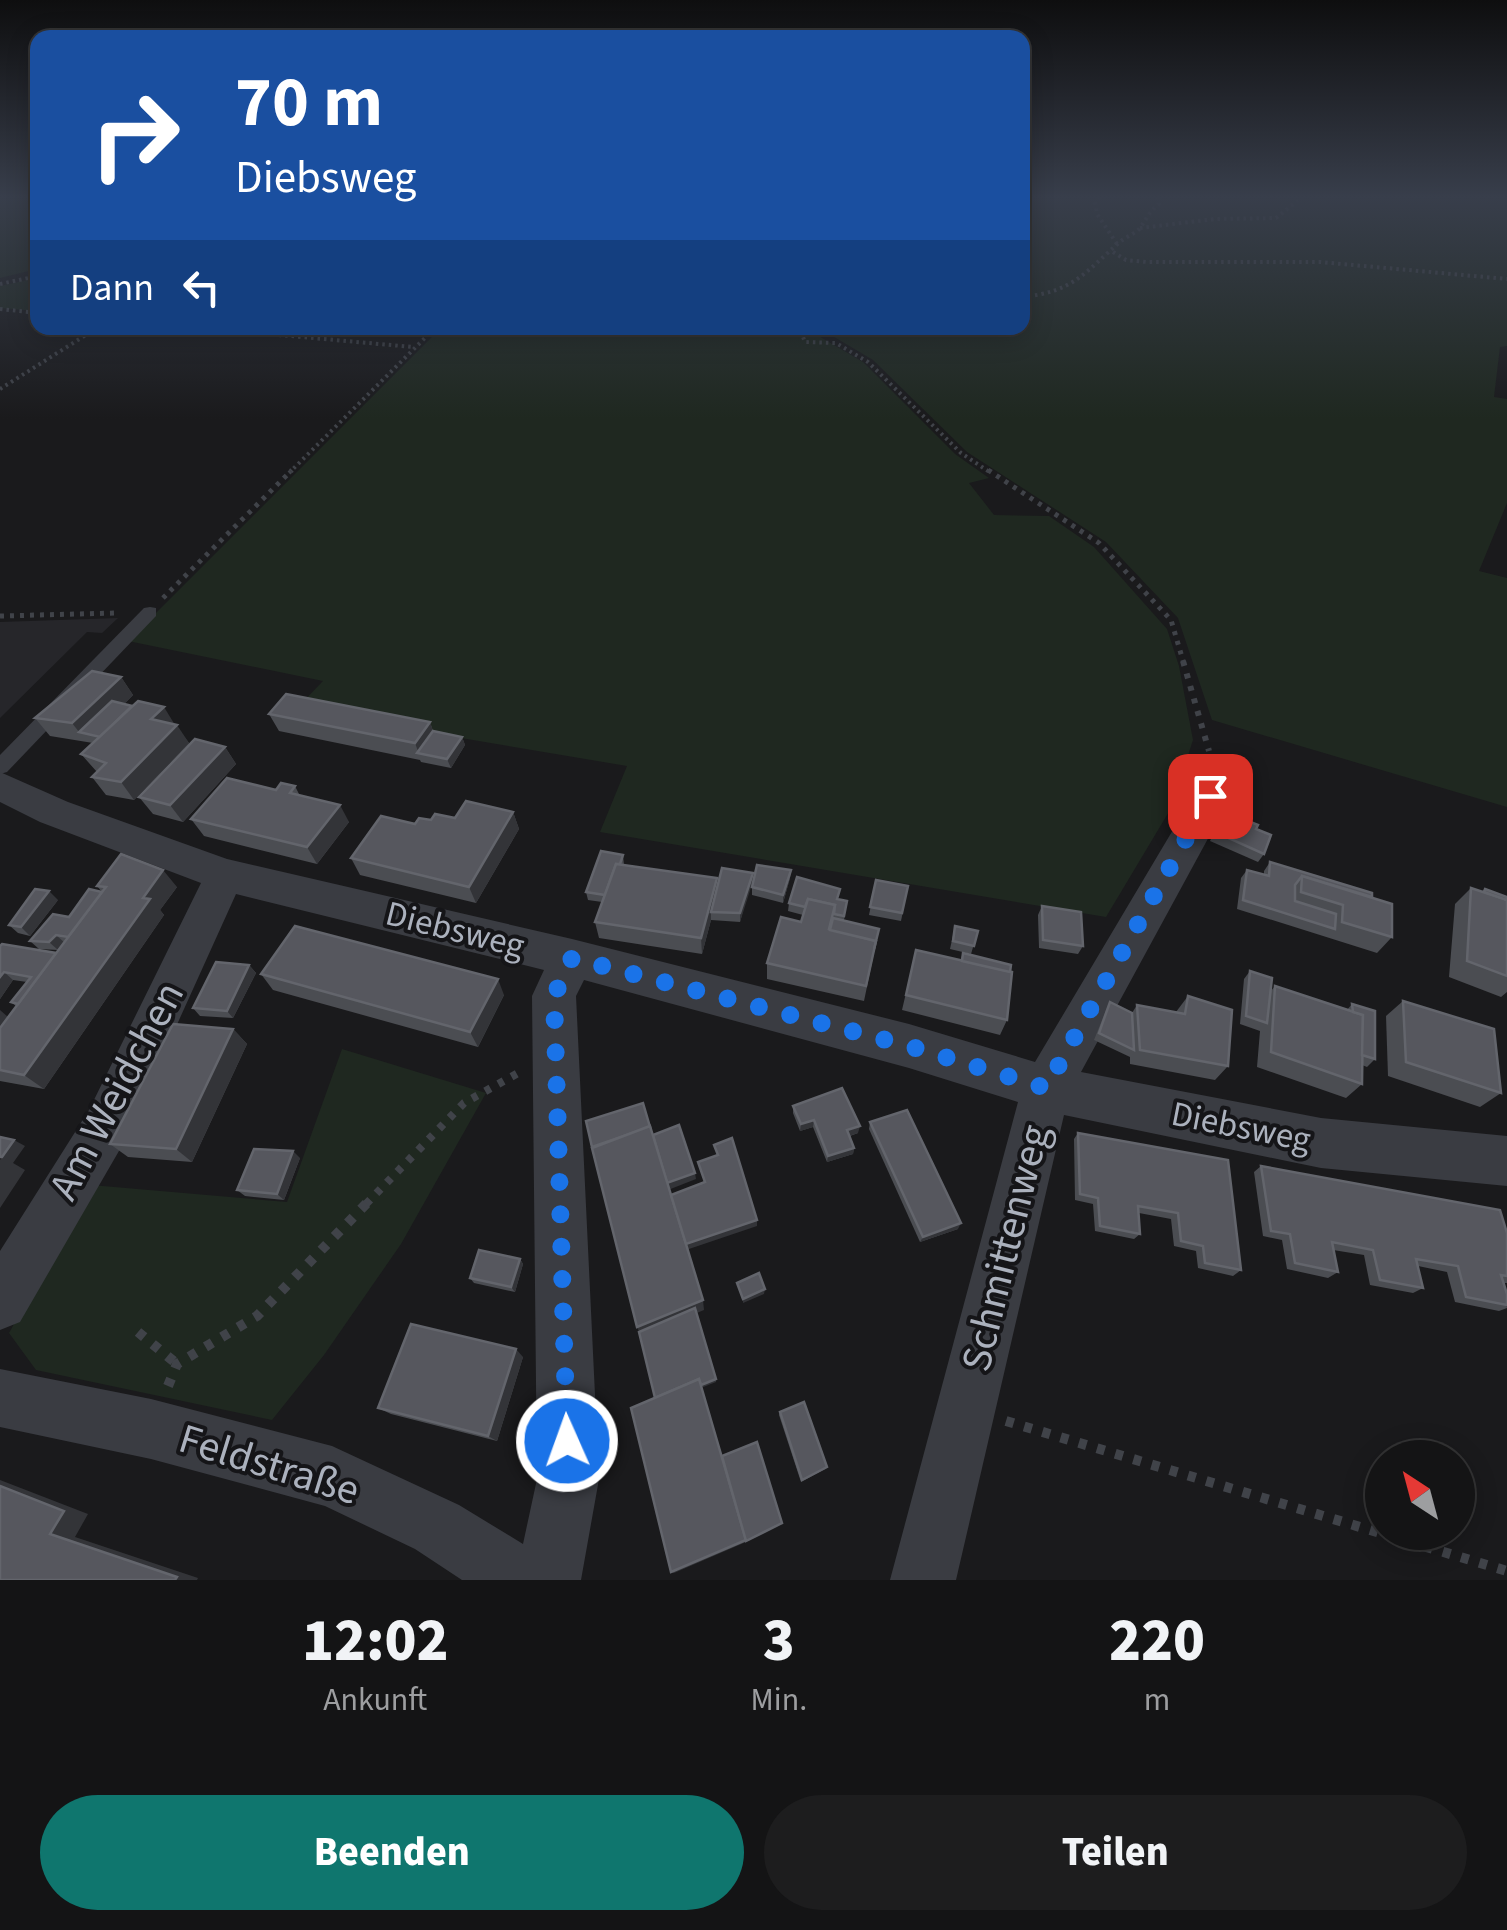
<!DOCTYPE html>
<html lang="de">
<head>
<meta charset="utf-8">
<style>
  :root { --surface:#141415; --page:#1d1d1e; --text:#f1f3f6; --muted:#9d9ea0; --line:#333334; --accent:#0f766e }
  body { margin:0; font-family:"Source Sans 3",sans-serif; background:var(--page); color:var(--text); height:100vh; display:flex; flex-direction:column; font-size:38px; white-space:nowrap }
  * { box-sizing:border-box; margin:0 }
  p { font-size:32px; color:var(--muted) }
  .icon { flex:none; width:55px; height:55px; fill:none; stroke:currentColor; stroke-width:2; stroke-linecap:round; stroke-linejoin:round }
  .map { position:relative; height:1580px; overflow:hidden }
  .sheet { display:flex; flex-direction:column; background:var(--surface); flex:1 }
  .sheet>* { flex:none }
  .banner { position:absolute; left:30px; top:30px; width:1000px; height:305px; border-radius:20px; box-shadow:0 5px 25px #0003,0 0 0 2px var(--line); background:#1a4fa0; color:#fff; overflow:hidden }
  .needle { width:65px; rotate:324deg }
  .tools { position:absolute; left:1365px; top:1440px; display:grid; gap:20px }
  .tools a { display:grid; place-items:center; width:110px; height:110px; border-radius:50%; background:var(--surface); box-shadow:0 5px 25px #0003,0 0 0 2px var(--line); font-size:50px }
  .pin { position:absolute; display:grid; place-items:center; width:85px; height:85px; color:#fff; margin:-42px; border-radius:20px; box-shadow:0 5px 15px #0006 }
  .me { position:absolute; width:110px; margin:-55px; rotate:358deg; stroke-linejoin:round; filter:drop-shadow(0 0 8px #0008) }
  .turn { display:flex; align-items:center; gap:35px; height:210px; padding:0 40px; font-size:45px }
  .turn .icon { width:130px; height:130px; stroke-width:2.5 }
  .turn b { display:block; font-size:70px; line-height:85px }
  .then { display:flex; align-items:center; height:95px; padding:0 40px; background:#0003; gap:20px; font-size:38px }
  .eta { display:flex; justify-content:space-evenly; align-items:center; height:170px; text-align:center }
  .eta b { font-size:60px; font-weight:800; line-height:70px }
  .primary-button { display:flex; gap:20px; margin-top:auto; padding:20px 40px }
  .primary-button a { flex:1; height:115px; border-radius:60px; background:var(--accent); color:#fff; font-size:40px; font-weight:800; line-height:115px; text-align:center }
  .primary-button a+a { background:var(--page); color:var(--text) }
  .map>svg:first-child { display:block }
  .built { fill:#26262a }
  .green { fill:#1f2820 }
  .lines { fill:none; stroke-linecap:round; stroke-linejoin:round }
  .path-far4 { stroke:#404349; stroke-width:4; stroke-dasharray:2.5 4; stroke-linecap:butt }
  .path-far3 { stroke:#404349; stroke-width:5; stroke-dasharray:4 6; stroke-linecap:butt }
  .path-far2 { stroke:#404349; stroke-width:6; stroke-dasharray:5 8; stroke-linecap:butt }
  .path-far1 { stroke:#404349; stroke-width:8; stroke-dasharray:6 9; stroke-linecap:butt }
  .path { stroke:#404349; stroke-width:10; stroke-dasharray:8 11; stroke-linecap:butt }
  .service { fill:#3a3c42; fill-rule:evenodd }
  .minor { fill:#3a3c42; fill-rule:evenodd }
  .wall { fill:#4b4d52 }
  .shaded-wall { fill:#333438 }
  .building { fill:#56575e; stroke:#63656c; stroke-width:2.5 }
  .route { stroke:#1a73e8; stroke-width:18; stroke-dasharray:0 32.4 }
  .labels { text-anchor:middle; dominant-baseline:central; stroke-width:8; stroke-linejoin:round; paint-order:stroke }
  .street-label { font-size:35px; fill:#abb1bd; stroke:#151518 }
  .near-street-label { font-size:42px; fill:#abb1bd; stroke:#151518 }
</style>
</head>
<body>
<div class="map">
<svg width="1507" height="1580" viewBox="0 0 1507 1580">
  <rect width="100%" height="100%" fill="#1a1a1c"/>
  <polygon class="built" points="118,618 102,633 87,632 0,718 0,622"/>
  <g class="green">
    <polygon points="0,198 37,198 37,269 0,278"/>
    <polygon points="1022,198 1507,198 1507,346 1500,347 1494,397 1507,399 1507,503 1479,571 1507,578 1507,807 1212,720 1178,618 1106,542 967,452 873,360 819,328 1022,328"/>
    <polygon points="37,278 37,311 0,308 0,286"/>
    <polygon points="441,328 805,328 863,362 955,454 989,478 969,483 994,515 1049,516 1094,547 1167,629 1179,666 1193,740 1170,810 1106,917 600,832 627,766 295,710 323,681 128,641"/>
    <polygon points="342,1049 486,1093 401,1244 324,1355 272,1420 36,1370 9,1333 91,1185 287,1202"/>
  </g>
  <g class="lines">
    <g class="path-far4">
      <polyline points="1100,198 1095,202 1097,214 1117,244"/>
      <polyline points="1140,228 1215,219 1276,218 1301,198"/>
      <polyline points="1113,252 1126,260 1147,262 1320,262 1507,279"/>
      <polyline points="0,284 38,276"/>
      <path d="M1022,297C1074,292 1085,272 1121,241C1126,237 1136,233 1140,228C1147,218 1149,212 1159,204L1156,198"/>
      <polyline points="0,309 38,313"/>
      <polyline points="201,328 413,347"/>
      <polyline points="812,328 803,337 805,342 836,343 868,362 961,453 991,473"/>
      <polyline points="0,389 97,328"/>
      <polyline points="289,473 435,328"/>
    </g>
    <g class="path-far3">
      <polyline points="988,470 1099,543 1171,620 1184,664"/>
      <polyline points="163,598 292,470"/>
      <polyline points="0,616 116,613"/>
    </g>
    <polyline class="path-far2" points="1183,661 1209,751"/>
    <polyline class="path-far1" points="366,1204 464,1103 520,1072"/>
    <g class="path">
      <polyline points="138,1332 177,1364"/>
      <polyline points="168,1386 177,1364 257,1316 368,1202"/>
      <polyline points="1006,1421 1507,1571"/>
    </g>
    <polygon class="service" points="150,607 156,608 156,616 7,772 0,774 0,755 144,608"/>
    <polygon class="minor" points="1218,762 1231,766 1237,776 1223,811 1081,1072 1321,1118 1507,1136 1507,1186 1321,1168 1064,1115 956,1580 890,1580 1018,1102 909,1068 584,980 576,996 599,1479 581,1580 462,1580 415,1549 325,1506 151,1459 0,1427 0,1369 151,1399 332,1446 459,1505 523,1544 537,1479 532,996 544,970 236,894 123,1144 20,1322 0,1330 0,1251 89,1110 201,883 40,822 0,802 0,772 68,802 227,859 572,939 909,1024 1035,1062 1186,808 1205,766"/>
  </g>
  <g class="wall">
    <polygon points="121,677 133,695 124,704 175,725 189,743 134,800 106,795 92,777 97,772 81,754 93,743 50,736 35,718"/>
    <polygon points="269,714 430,722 433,731 462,737 465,745 451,768 421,762 420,760 279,731"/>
    <polygon points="225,747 236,764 183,822 153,814 139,797"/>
    <polygon points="295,786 300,796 349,822 317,864 204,836 191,819 276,790"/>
    <polygon points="513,812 519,829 476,903 360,875 351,858 415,824 431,820"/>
    <polygon points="1225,812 1256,829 1264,854 1258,862 1210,841"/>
    <polygon points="623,855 624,865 717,878 717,887 753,873 740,922 711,920 702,954 599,938 595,922 602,902 588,900 586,892"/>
    <polygon points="1270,862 1372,897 1392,937 1377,953 1237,909 1241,878 1247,870 1264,875 1264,871"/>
    <polygon points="791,870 790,878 783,903 752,895 752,887"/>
    <polygon points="876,880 908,886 901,921 869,915"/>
    <polygon points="97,886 177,887 160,910 164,915 44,1089 0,1081 0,1028 16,1006 11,1002 27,982 13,980 0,999 0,946 56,953 58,950 39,949 30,941 69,917 102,892"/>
    <polygon points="1471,888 1482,891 1485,889 1507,897 1507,992 1501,997 1449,977 1455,904"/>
    <polygon points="839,899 847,901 844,920 879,929 864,1001 767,979 767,963 801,922 803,915 788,911 789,903"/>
    <polygon points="58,900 30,936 18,933 9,925"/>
    <polygon points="1042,906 1083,946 1078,954 1039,948 1038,915"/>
    <polygon points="955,926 978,931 971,954 950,949"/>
    <polygon points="916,950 960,961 963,953 1007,1020 1000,1035 902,1010"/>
    <polygon points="249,965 256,973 233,1018 200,1016 193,1008"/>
    <polygon points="1250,971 1270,992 1275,986 1347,1010 1352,1004 1375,1059 1367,1067 1362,1065 1362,1084 1346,1098 1257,1067 1260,1031 1240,1024 1244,979"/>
    <polygon points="261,974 504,995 478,1047 273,990"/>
    <polygon points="1188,996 1228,1066 1215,1080 1130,1064 1130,1057 1094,1040 1106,1010 1110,1002 1132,1013 1137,1005 1176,1012"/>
    <polygon points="1403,1001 1501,1093 1480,1107 1388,1076 1386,1016"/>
    <polygon points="233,1029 247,1044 192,1162 128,1157 110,1144"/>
    <polygon points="793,1106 858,1133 850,1136 854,1148 853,1154 827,1162 813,1127 800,1131 793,1113"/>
    <polygon points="870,1122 958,1229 920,1242 869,1129"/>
    <polygon points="1078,1133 1228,1160 1241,1270 1233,1276 1198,1268 1196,1251 1174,1246 1171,1219 1139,1213 1140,1234 1134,1239 1095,1231 1093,1204 1075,1200 1074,1139"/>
    <polygon points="300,1158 284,1200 245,1196 237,1190"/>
    <polygon points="1261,1166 1507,1233 1507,1283 1503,1283 1507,1308 1499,1311 1455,1302 1447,1272 1418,1266 1423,1288 1413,1293 1370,1285 1364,1255 1333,1250 1338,1272 1328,1278 1287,1269 1282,1240 1263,1236 1254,1172"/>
    <polygon points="520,1259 523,1264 515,1292 474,1283 470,1278"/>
    <polygon points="523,1357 497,1441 391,1414 378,1408"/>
    <polygon points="780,1412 825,1469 801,1482 779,1415"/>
  </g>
  <g class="shaded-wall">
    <polygon points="121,677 133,695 92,735 79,732 72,723"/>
    <polygon points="164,707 175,725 151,719"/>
    <polygon points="430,722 436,740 419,754 415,743"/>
    <polygon points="177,725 189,743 134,800 121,782"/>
    <polygon points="462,737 465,745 451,768 447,759"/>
    <polygon points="225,747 236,764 183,822 170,805"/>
    <polygon points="340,805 349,822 317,864 307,847"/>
    <polygon points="513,812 519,829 476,903 469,887"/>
    <polygon points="163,870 177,887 160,910 164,915 44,1089 24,1075 143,898"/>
    <polygon points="791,870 790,878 783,903 783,895"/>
    <polygon points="753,873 753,881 740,922 740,913"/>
    <polygon points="717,878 718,895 711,912 711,920 702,954 701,938"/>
    <polygon points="49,891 58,900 30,936 21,927"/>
    <polygon points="56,935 65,943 58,950 49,942"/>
    <polygon points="249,965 256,973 233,1018 227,1011"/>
    <polygon points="4,972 13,980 0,999 0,977"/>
    <polygon points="498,979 504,995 478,1047 470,1032"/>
    <polygon points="0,1010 8,1017 0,1028"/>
    <polygon points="233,1029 247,1044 192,1162 176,1149"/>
    <polygon points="814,1120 813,1127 800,1131 801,1124"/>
    <polygon points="860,1126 858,1133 846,1137 847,1130"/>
    <polygon points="14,1140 25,1146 13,1163 25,1170 0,1208 0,1160"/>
    <polygon points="854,1148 853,1154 827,1162 828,1156"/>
    <polygon points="293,1151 300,1158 284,1200 277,1194"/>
    <polygon points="695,1173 696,1179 668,1190 667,1183"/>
    <polygon points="757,1220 757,1226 686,1250 685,1244"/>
    <polygon points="961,1223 958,1229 920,1242 923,1237"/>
    <polygon points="520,1259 523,1264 515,1292 511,1287"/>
    <polygon points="765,1289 764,1294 743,1303 743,1299"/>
    <polygon points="703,1300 704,1310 641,1336 637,1327"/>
    <polygon points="516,1349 523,1357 497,1441 488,1436"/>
    <polygon points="716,1379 716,1382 658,1405 656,1402"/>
    <polygon points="0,1480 88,1514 75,1537 198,1578 197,1580 175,1580 50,1534 0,1486"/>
    <polygon points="782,1523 746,1542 674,1573 671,1572"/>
  </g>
  <g class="building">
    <polygon points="92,671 121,677 72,723 35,718"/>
    <polygon points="286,694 430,722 415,743 269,714"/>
    <polygon points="112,701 132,706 100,737 79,732"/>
    <polygon points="138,701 164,707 151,719 177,725 121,782 92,777 106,763 81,754"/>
    <polygon points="433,731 462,737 447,759 417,753"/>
    <polygon points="195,739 225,747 170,805 139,797"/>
    <polygon points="227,778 276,790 281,783 295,786 290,793 340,805 307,847 191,819"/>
    <polygon points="466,801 513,812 469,887 351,858 381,816 415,824 419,818 431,820 435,814 455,818"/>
    <polygon points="1225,812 1258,825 1256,829 1271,835 1264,854 1215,832"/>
    <polygon points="601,851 623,855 620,864 616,864 605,895 586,892"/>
    <polygon points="121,854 163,870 143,898 150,899 24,1075 0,1070 0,1028 102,892 106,887 97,886"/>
    <polygon points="1270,862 1372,893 1372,897 1302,876 1295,885 1295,901 1336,914 1335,929 1243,900 1247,870 1269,876"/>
    <polygon points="616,864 717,878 701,938 595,922"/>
    <polygon points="757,865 791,870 783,895 752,887"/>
    <polygon points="722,868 753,873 740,913 711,912"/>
    <polygon points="1302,876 1392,904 1392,937 1342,922 1343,905 1301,892"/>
    <polygon points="797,877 840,889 837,899 847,901 844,916 834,914 835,905 808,899 805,907 789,903"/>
    <polygon points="876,880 908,886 902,913 870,907"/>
    <polygon points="1471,888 1507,900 1507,976 1467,961"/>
    <polygon points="35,889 49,891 21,927 9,925"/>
    <polygon points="89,889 102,892 68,937 56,935 49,942 30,941 53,914 69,917"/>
    <polygon points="1485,889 1507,897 1507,900 1484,892"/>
    <polygon points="808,899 835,905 829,929 876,941 866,986 767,963 781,917 801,922"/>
    <polygon points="1042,906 1081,912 1083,946 1043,940"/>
    <polygon points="833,918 879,929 874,949 876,941 830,930"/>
    <polygon points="295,926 498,979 470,1032 261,974"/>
    <polygon points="955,926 978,931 974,946 953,941"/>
    <polygon points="2,944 56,953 18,1004 11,1002 31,977 4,972 0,977 0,946"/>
    <polygon points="916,950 1012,972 1007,1020 906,995"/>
    <polygon points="963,953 1011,965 1010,972 962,961"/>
    <polygon points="216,962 249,965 227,1011 193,1008"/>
    <polygon points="1250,971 1272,978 1267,1023 1246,1016"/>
    <polygon points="1275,986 1363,1015 1362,1084 1271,1052"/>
    <polygon points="1188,996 1232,1010 1228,1066 1140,1050 1137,1005 1185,1014"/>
    <polygon points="1403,1001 1494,1029 1501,1093 1406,1062"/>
    <polygon points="1110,1002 1132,1013 1134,1050 1099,1033"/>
    <polygon points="1352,1004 1375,1011 1375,1059 1362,1055 1363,1015 1353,1012"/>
    <polygon points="173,1024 233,1029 176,1149 110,1144"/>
    <polygon points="842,1088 860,1126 847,1130 854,1148 828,1156 814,1120 801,1124 793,1106"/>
    <polygon points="643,1103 650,1127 592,1147 586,1121"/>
    <polygon points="907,1110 961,1223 923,1237 870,1122"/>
    <polygon points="679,1125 695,1173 667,1183 653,1135"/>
    <polygon points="650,1126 703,1300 637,1327 592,1148"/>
    <polygon points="1078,1133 1228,1160 1241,1270 1205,1263 1203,1246 1181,1241 1178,1213 1138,1206 1140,1234 1100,1226 1098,1198 1080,1194"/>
    <polygon points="0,1137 14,1140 2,1157 0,1157"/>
    <polygon points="732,1138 757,1220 686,1244 671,1195 705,1182 698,1162 718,1155 714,1145"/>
    <polygon points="254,1149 293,1151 277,1194 237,1190"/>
    <polygon points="1261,1166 1500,1210 1507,1233 1507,1276 1501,1275 1507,1294 1507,1305 1466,1297 1458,1266 1416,1259 1423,1288 1380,1280 1373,1250 1332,1242 1338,1272 1295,1263 1290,1234 1271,1231"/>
    <polygon points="479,1250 520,1259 511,1287 470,1278"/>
    <polygon points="759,1273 765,1289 743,1299 737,1283"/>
    <polygon points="695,1308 716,1379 701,1385 699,1379 655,1398 639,1332"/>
    <polygon points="411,1324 516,1349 488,1436 378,1408"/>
    <polygon points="699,1379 746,1540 671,1572 631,1408"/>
    <polygon points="804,1402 827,1467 802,1480 780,1412"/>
    <polygon points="757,1442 782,1523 746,1541 722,1456"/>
    <polygon points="0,1486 64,1511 50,1534 177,1577 175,1580 0,1580"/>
  </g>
  <linearGradient id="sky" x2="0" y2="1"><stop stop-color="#0e0e0f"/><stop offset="0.47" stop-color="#383e4b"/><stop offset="1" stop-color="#383e4b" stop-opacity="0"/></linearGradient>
  <rect width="1507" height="419" fill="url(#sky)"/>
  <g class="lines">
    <polyline class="route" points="567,1441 554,996 572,958 909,1046 1046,1088 1210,796"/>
  </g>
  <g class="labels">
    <g class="street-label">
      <text transform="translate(455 930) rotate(14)">Diebsweg</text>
      <text transform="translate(1241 1127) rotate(11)">Diebsweg</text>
    </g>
    <g class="near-street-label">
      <text transform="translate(117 1091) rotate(-62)">Am Weidchen</text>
      <text transform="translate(1006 1248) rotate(-76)">Schmittenweg</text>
      <text transform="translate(269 1465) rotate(17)">Feldstraße</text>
    </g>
  </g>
</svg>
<div class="tools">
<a><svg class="needle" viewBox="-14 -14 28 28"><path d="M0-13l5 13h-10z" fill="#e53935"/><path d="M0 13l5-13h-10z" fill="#9d9ea0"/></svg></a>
</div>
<div class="pin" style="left:1210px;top:796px;background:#d93025"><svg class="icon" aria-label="arrive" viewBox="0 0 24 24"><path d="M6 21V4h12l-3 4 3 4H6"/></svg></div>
<svg class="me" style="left:567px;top:1441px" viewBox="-20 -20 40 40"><circle r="17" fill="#1a73e8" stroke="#fff" stroke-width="3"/><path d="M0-11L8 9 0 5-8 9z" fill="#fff"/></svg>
<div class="banner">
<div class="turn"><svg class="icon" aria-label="right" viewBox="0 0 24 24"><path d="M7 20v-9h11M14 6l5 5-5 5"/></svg><div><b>70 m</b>Diebsweg</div></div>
<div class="then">Dann<svg class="icon" aria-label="left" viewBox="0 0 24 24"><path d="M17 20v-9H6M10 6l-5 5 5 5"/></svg></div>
</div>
</div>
<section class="sheet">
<div class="eta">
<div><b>12:02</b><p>Ankunft</p></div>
<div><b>3</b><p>Min.</p></div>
<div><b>220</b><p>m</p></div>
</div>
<div class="primary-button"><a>Beenden</a><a>Teilen</a></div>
</section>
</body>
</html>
